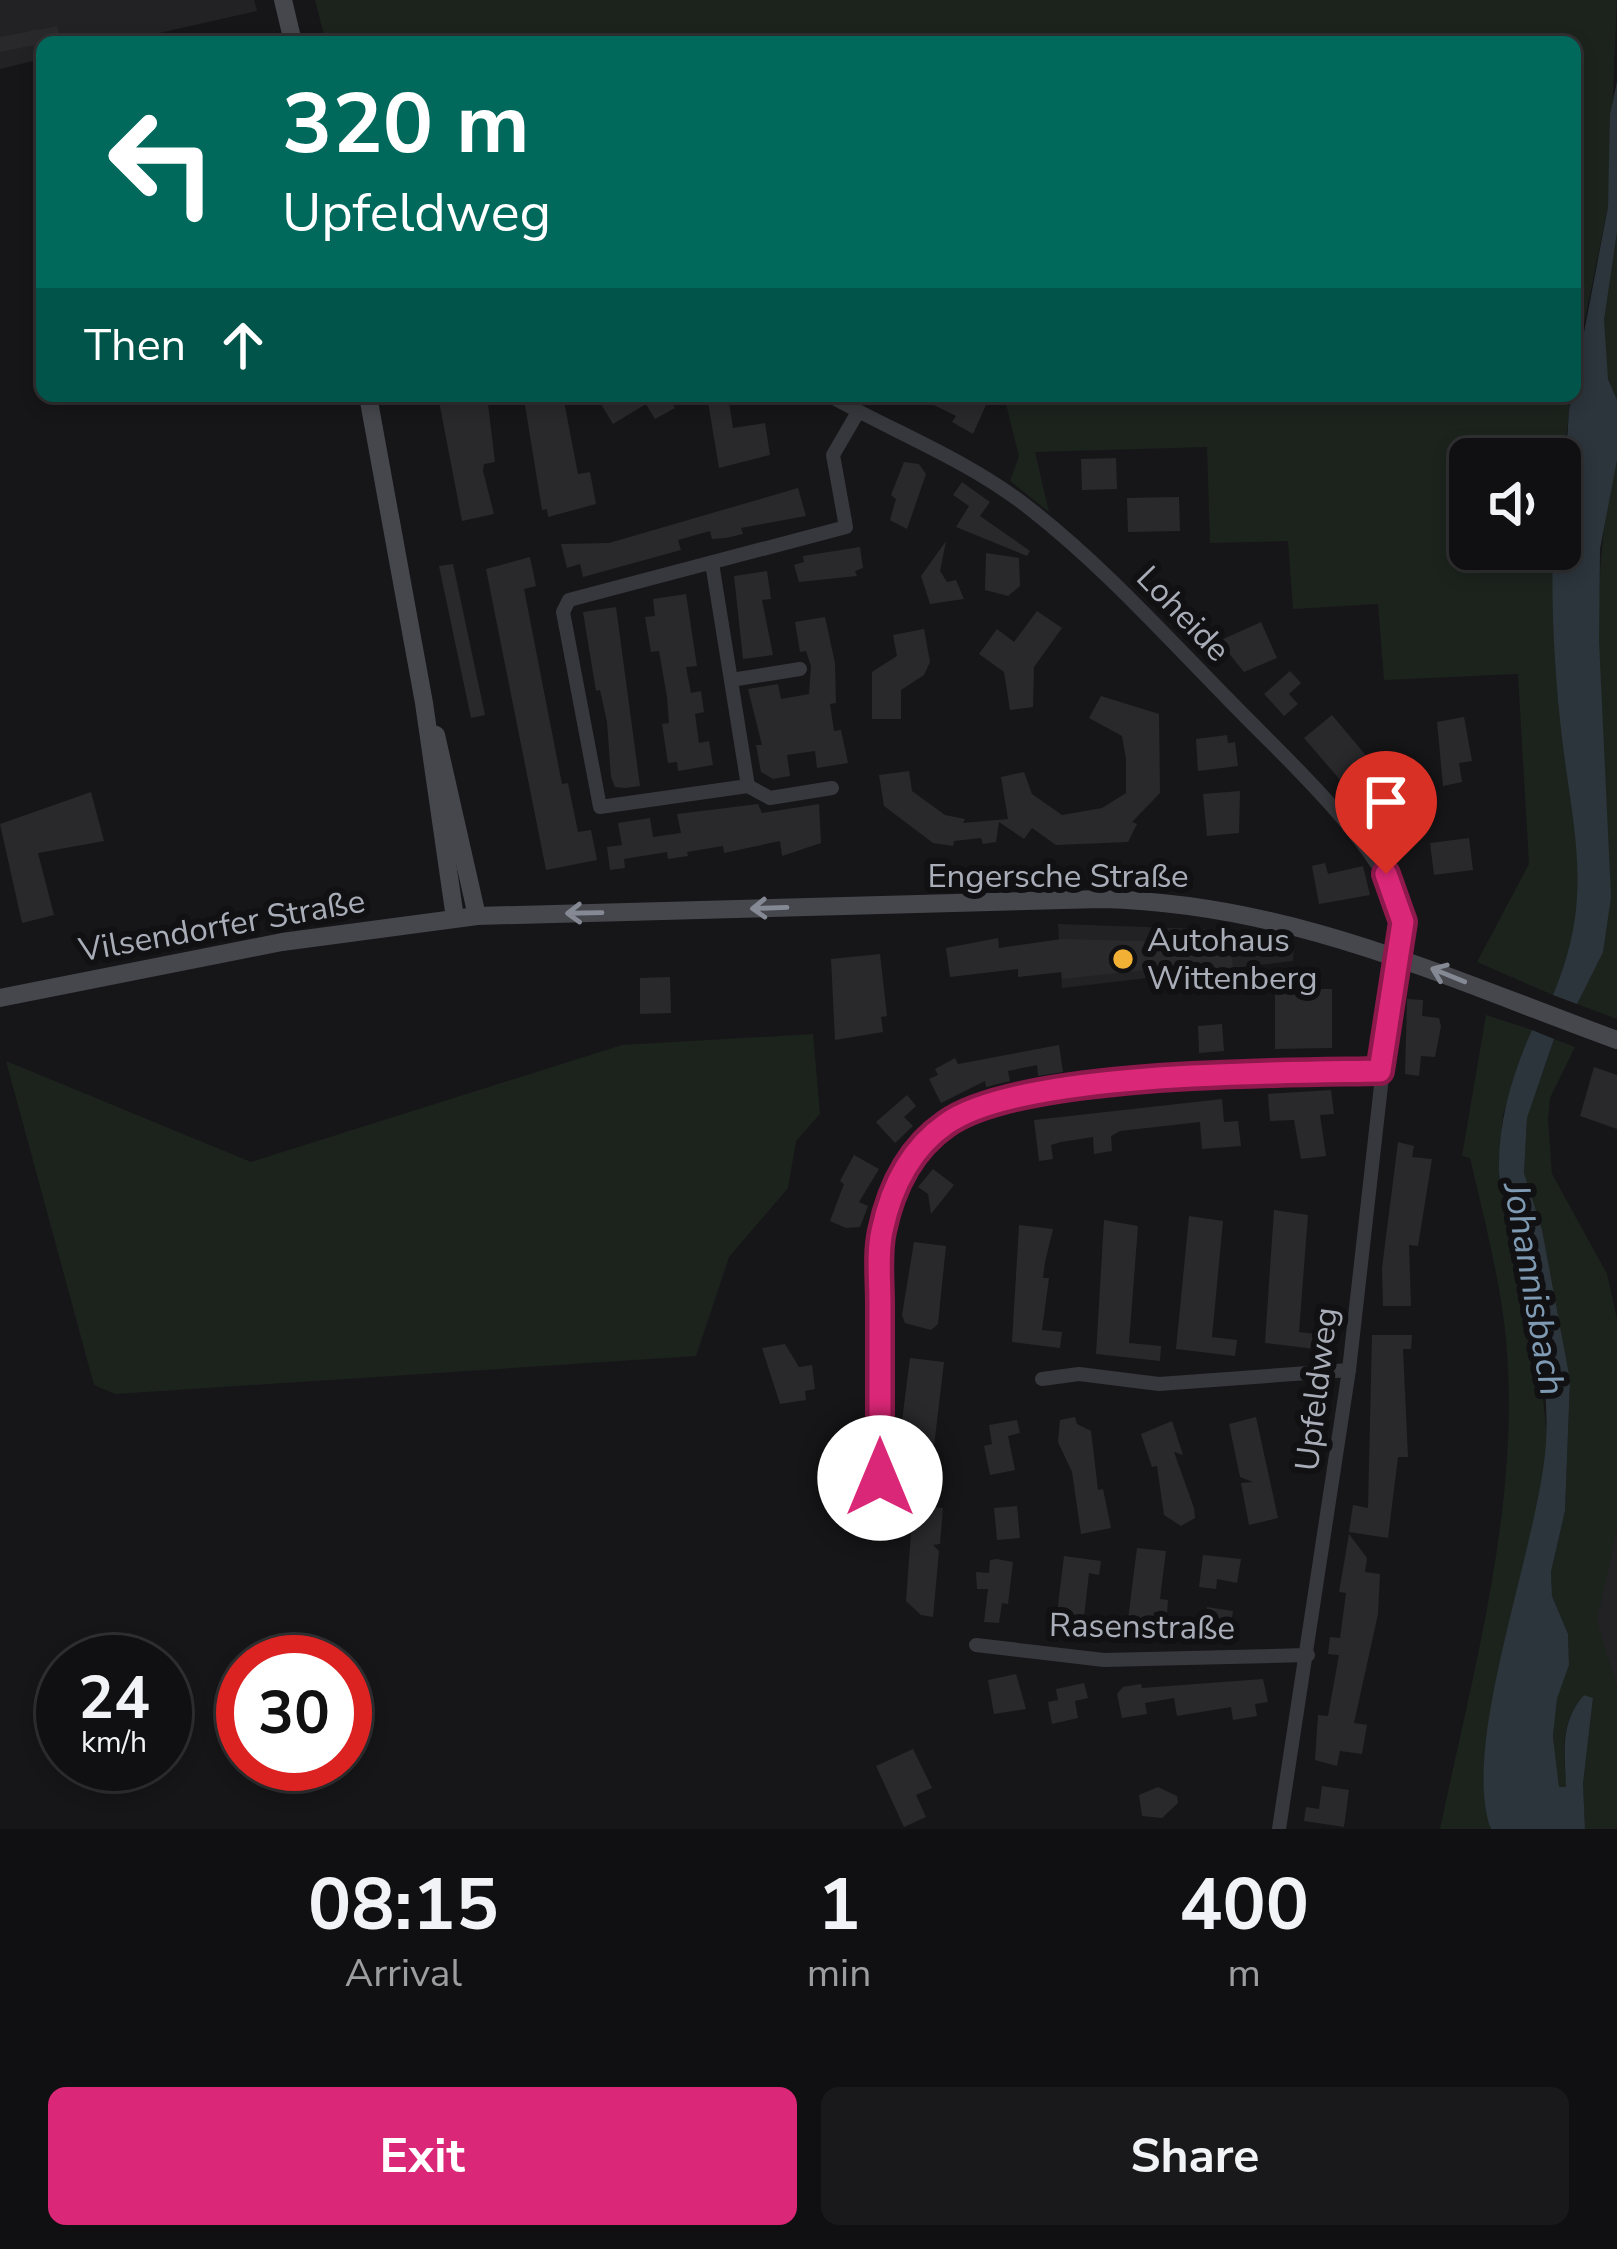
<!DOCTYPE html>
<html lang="en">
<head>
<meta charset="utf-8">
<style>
  :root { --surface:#101012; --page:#19191b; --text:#f1f3f6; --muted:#9c9d9f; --line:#303032; --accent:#db2777 }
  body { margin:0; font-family:"Nunito Sans",sans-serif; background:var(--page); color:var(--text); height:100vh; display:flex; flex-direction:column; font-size:45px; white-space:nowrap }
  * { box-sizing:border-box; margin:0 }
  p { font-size:39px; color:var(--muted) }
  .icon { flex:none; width:66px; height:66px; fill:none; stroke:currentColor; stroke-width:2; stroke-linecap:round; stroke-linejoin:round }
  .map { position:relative; height:1829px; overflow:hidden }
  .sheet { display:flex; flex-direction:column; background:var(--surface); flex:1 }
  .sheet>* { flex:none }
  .guide { position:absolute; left:36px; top:36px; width:1545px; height:366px; border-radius:18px; box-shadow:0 6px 18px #0003,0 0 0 3px var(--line); background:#00695c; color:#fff; overflow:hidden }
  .fabs { position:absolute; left:1449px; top:438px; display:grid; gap:24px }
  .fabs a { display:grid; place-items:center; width:132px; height:132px; border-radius:18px; background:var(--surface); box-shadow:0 6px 18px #0003,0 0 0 3px var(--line); font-size:60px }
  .speed { position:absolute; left:36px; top:1635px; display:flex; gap:24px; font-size:60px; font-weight:700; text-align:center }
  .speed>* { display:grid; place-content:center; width:156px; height:156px; border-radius:50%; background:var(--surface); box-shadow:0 6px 18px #0003,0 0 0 3px var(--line); line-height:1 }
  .speed small { font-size:30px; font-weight:400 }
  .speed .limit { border:18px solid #d22; background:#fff; color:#111 }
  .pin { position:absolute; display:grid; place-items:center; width:102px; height:102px; color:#fff; margin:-123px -51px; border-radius:50% 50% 50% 0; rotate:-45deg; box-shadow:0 0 12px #0007 }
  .pin .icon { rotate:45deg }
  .me { position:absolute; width:132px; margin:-66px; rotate:0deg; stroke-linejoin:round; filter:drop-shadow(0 0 9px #0008) }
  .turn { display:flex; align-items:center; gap:42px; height:252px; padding:0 48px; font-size:54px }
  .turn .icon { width:156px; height:156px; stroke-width:2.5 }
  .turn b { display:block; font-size:84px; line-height:102px }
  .then { display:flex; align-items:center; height:114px; padding:0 48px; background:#0003; gap:24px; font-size:45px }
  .eta { display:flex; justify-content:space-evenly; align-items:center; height:204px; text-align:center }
  .eta b { font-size:72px; font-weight:700; line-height:84px }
  .action { display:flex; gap:24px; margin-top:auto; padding:24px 48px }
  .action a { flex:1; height:138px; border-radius:18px; background:var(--accent); color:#fff; font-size:48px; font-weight:700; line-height:138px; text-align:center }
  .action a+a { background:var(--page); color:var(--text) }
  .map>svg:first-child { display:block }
  .built { fill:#222225 }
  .green { fill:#1c231d }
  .water { fill:#2c353c }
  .building { fill:#29292c }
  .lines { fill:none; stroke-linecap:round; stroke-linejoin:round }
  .street { stroke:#37383d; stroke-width:14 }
  .secondary { stroke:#45474d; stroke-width:18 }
  .oneway { stroke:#858993 }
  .route-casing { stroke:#8e194d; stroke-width:30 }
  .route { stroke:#db2777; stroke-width:21 }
  .poi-dot { fill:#f2b134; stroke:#111113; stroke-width:4.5 }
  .labels { text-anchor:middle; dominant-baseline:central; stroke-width:12; stroke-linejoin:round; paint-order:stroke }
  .street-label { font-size:33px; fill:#a8adb8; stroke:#111113 }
  .poi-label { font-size:33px; fill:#a8adb8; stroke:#111113; text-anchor:start }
  .water-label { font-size:36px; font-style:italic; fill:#7f9bb3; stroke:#111113 }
</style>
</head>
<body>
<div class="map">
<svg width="1617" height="1829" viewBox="0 0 1617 1829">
  <rect width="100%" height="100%" fill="#161618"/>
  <g class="built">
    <polygon points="0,0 254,0 257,11 119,42 42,42 42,59 0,69"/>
    <polygon points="1058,924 1204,929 1294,946 1293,961 1062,988"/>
    <polygon points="1617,1529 1617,1687 1596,1621"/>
  </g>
  <g class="green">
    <polygon points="315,0 1617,0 1608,207 1575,368 1575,42 326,42"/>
    <path d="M1617,232V400C1590,351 1610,285 1617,232Z"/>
    <polygon points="1004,396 1571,396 1560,488 1560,459 1470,459 1470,549 1553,549 1557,679 1581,879 1576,939 1553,995 1477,962 1529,864 1518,674 1384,680 1378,604 1293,609 1288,541 1210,543 1207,447 1035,452 1049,512 1010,481 1019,456"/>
    <path d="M1617,460V1019L1577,1004C1617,922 1605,789 1600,697C1597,618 1597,537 1617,460Z"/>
    <path d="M1486,1015L1532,1030L1503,1115L1499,1176L1536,1334L1547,1435L1541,1501L1496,1680L1491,1829H1440C1474,1667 1523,1496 1505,1329C1498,1271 1483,1214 1470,1158L1462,1156Z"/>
    <polygon points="813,1034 820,1114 796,1141 788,1188 729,1257 696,1356 115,1394 94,1385 6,1061 251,1162 622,1045"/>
    <path d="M1554,1039L1575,1047L1550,1098L1548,1120L1552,1174L1607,1274L1617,1319V1529L1597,1621L1617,1687V1829H1585L1583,1784L1593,1699L1585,1695C1559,1723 1563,1752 1567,1787L1559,1788L1553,1736L1557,1699L1569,1665L1568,1634L1552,1596L1551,1572L1565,1511L1570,1380L1524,1173L1527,1118Z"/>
  </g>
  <g class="water">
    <path d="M1617,82V232L1604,320L1608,379L1617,400V460L1600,549L1599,641L1611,897L1603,952L1577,1004L1553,995C1594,898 1574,837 1562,738C1555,676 1551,614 1553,551L1560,549L1569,411L1608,207L1610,114Z"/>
    <path d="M1532,1030L1554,1039L1527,1118L1524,1173L1542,1230L1570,1380L1565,1511L1551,1572L1552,1596L1568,1634L1569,1665L1557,1699L1553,1736L1559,1787H1566C1565,1752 1559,1724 1584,1695L1593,1698L1583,1784L1585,1829H1491C1459,1745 1540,1543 1546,1442C1550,1374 1531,1299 1515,1234C1510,1214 1500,1192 1499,1172C1498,1122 1512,1075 1532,1030Z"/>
  </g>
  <g class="building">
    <polygon points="57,26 60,40 0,52 0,37"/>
    <polygon points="438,396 487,396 495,462 484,464 483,471 494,514 462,521"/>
    <polygon points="563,396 578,474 590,472 596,504 548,517 547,509 542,510 524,399"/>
    <polygon points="596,396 668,396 675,408 655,419 646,404 613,424"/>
    <polygon points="707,396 728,396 733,428 765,423 770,455 719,468"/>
    <polygon points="916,396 990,396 973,434 952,422 956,416"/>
    <polygon points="1116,458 1117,489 1082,490 1081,459"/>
    <polygon points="904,462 919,464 926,474 907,529 890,520 896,499 891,495"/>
    <polygon points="962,482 990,502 980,516 1030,551 1027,556 956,527 969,506 953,495"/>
    <polygon points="798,488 806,516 741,528 743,534 726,538 712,539 710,531 678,540 681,550 583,577 580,564 567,568 561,544 609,543"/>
    <polygon points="1179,497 1180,531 1128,532 1127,498"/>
    <polygon points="946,541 940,571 947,582 956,580 964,599 930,604 921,576"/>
    <polygon points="860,547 863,568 855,571 857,576 799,582 794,565 804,562 803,556"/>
    <polygon points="986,553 1019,558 1020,586 1008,596 985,590"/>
    <polygon points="530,557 536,586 524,589 562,784 568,783 578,832 591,830 597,860 546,870 486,569"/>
    <polygon points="453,564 485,715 471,718 439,566"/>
    <polygon points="767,571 771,599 762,600 773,655 743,659 734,576"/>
    <polygon points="686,594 697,666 686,667 691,693 701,691 704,712 695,714 699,743 709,741 713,765 678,771 677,762 668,763 662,724 669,723 667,697 659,651 651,652 645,617 655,616 653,599"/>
    <polygon points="616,607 640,786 625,788 615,787 611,777 607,722 600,690 596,691 583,612"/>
    <polygon points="1037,611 1062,628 1034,667 1033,707 1010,710 1004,672 979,654 997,629 1014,642"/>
    <polygon points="825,617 835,663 836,703 830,704 834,731 841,730 848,763 817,768 815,751 787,755 790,776 773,779 761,772 756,745 762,745 748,689 778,684 781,699 809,694 811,666 806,651 800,652 795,622"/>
    <polygon points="1261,622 1277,658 1244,672 1219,641"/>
    <polygon points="924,629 930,662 924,675 901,690 901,719 872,719 872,672 897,656 893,635"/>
    <polygon points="1290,671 1301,683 1289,694 1298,704 1284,716 1264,694"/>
    <polygon points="1101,696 1159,714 1160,793 1132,822 1137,824 1128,842 1056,845 1032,828 1024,839 999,822 996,842 983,844 981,838 954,841 953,846 933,843 884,806 879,775 909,771 912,791 945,815 965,819 963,823 1008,819 1001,777 1024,772 1032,794 1062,815 1102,808 1126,793 1126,759 1122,736 1089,718"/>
    <polygon points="1332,715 1379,771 1353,795 1304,738"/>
    <polygon points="1464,717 1472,761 1459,763 1462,782 1443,786 1437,722"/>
    <polygon points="1227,735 1228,743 1235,742 1238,766 1198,771 1196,739"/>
    <polygon points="1240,791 1239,833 1207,836 1203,794"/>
    <polygon points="91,792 104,841 38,853 54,915 22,923 0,824"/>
    <polygon points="1389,792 1397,818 1384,826 1382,821 1369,826 1360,801"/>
    <polygon points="758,804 762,813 819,804 821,843 782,856 780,841 724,853 723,846 687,852 688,856 668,859 667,852 624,859 625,868 610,870 607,847 622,845 618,823 650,818 653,837 681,833 677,814"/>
    <polygon points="1469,838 1473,870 1434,875 1430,843"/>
    <polygon points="1325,863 1328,874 1363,866 1370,895 1319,904 1312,866"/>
    <polygon points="998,938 999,948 1062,939 1183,942 1185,952 1231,950 1233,968 1209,971 1211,987 1186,990 1184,966 1062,979 1062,972 1018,977 1018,969 950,977 946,948"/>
    <polygon points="880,954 887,1016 881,1017 883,1032 835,1040 831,959"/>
    <polygon points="670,977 671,1013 640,1014 640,978"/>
    <polygon points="1275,989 1332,989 1332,1048 1275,1049"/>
    <polygon points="1407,999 1423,1000 1422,1016 1439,1018 1441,1026 1435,1057 1421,1056 1419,1076 1405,1074"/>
    <polygon points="1222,1024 1224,1051 1199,1053 1198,1026"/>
    <polygon points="1059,1045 1063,1072 1038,1076 1037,1065 1008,1071 1010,1081 986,1087 985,1081 941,1103 929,1079 938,1075 935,1069 955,1058 958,1064"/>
    <polygon points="1594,1067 1617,1075 1617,1129 1580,1116"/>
    <polygon points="1331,1090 1334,1114 1320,1115 1326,1156 1301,1159 1294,1120 1270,1121 1268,1094"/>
    <polygon points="907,1095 916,1106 904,1117 913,1126 895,1143 876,1122"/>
    <polygon points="1222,1099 1224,1122 1238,1121 1241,1146 1202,1149 1200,1122 1120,1131 1111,1136 1112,1151 1094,1154 1093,1137 1061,1142 1051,1145 1053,1159 1039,1161 1034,1120"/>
    <polygon points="1398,1142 1414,1146 1412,1157 1432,1159 1418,1246 1409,1245 1411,1306 1383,1306 1382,1268"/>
    <polygon points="854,1155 879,1169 859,1202 868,1206 860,1227 846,1228 830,1221 844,1184 840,1181"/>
    <polygon points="933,1169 954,1185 931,1214 928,1194 918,1187"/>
    <polygon points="1274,1210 1308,1215 1299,1332 1325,1335 1323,1350 1265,1343"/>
    <polygon points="1189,1216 1223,1221 1212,1337 1237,1340 1235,1356 1176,1349"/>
    <polygon points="1104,1220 1138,1226 1129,1343 1161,1346 1160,1361 1096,1354"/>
    <polygon points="1019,1225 1053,1229 1045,1262 1043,1278 1049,1278 1042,1330 1062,1332 1060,1348 1012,1342"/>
    <polygon points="914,1242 946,1246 938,1324 931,1330 905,1323 902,1315"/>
    <polygon points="1372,1335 1412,1335 1411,1349 1403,1349 1408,1457 1398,1457 1388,1538 1349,1532 1353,1505 1368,1508"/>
    <polygon points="785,1344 799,1367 812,1365 815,1389 805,1391 806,1400 780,1404 762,1348"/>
    <polygon points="910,1358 944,1362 930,1480 895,1476"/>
    <polygon points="1075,1417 1077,1424 1091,1431 1098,1490 1103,1489 1111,1528 1081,1534 1072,1472 1058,1442 1060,1420"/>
    <polygon points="1256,1417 1278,1518 1249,1525 1241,1483 1253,1482 1240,1477 1229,1424"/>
    <polygon points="1017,1420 1020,1433 1008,1436 1015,1470 990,1475 984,1446 992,1444 989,1425"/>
    <polygon points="1172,1421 1183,1455 1174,1452 1194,1508 1195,1518 1181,1526 1164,1515 1157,1466 1152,1467 1141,1434"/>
    <polygon points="913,1505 943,1508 940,1544 933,1545 939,1551 933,1617 921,1615 906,1601"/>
    <polygon points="1017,1506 1020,1538 997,1540 994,1508"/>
    <polygon points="1349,1534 1367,1558 1365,1572 1380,1574 1378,1614 1354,1723 1367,1725 1362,1754 1340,1751 1337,1766 1315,1760 1318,1715 1328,1716 1339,1655 1328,1654 1330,1637 1340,1638 1346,1593 1339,1592"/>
    <polygon points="1137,1548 1166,1551 1160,1599 1168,1600 1167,1614 1154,1612 1150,1638 1126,1635"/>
    <polygon points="1203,1555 1241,1559 1237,1583 1217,1579 1216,1589 1199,1587"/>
    <polygon points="1064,1556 1101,1561 1099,1575 1089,1573 1082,1634 1055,1630"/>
    <polygon points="997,1559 1013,1562 1008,1604 1002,1603 999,1623 984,1622 988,1589 977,1589 976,1572 989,1573 990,1560"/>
    <polygon points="1207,1607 1233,1611 1228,1640 1204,1636"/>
    <polygon points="1016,1674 1026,1709 994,1714 988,1680"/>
    <polygon points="1263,1679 1268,1702 1255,1704 1257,1716 1233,1720 1231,1707 1177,1716 1174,1698 1145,1703 1147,1714 1122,1718 1117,1694 1123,1687 1141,1684 1142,1688"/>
    <polygon points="1084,1683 1088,1698 1075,1701 1078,1718 1052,1724 1048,1702 1058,1700 1056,1689"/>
    <polygon points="913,1749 932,1788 916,1795 926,1817 904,1827 876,1766"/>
    <polygon points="1322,1786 1349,1790 1344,1827 1304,1821 1306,1807 1319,1809"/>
    <polygon points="1158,1787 1177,1796 1178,1803 1162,1818 1142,1816 1139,1795"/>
  </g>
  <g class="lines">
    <g class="street">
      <path d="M830,396C896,433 968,460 1029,508C1101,564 1163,633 1227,698C1285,758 1369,832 1401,908L1349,1370L1279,1829"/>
      <polyline points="712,563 748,786 600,807 563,612 569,600 846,527 833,455 858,412"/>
      <polyline points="731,680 800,669"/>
      <polyline points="748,786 770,798 832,788"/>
      <polyline points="1042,1379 1079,1374 1159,1384 1349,1370"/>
      <polyline points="880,1478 881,1234 898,1179 916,1151 948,1123 972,1111 1062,1091 1196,1074 1380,1071"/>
      <polyline points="976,1645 1104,1660 1308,1655"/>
    </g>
    <g class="secondary">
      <polyline points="283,0 293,42"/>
      <polyline points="368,396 424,703 455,918"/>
      <polyline points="436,735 477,916"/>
      <path d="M0,998L282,942L477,916L1102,899C1293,904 1441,976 1617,1040"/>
    </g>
  </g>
  <defs><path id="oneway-shaft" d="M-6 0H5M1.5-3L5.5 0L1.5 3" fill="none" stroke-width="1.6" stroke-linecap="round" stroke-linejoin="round" transform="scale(3)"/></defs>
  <g class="oneway">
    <use href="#oneway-shaft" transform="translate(769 908) rotate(178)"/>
    <use href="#oneway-shaft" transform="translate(584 913) rotate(179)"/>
    <use href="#oneway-shaft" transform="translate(1448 975) rotate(-158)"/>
  </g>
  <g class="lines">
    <defs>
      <path id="route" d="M880,1478C880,1420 880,1362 880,1304C880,1281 877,1253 882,1231C891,1188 910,1149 946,1124C1020,1071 1284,1073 1380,1071L1403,922L1386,874"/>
    </defs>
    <use href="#route" class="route-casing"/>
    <use href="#route" class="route"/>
  </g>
  <circle class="poi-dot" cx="1123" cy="959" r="12"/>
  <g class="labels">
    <g class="street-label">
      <text transform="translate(1183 614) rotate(46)">Loheide</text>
      <text x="1058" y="876">Engersche Straße</text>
      <text transform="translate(222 926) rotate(-10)">Vilsendorfer Straße</text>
      <text transform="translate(1317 1389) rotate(-83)">Upfeldweg</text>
      <text transform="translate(1142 1627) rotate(1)">Rasenstraße</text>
    </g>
    <g class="poi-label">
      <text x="1147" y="940">Autohaus<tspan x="1147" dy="38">Wittenberg</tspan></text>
    </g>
    <g class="water-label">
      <text transform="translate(1534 1289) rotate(80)">Johannisbach</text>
    </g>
  </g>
</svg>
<div class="fabs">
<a><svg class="icon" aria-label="sound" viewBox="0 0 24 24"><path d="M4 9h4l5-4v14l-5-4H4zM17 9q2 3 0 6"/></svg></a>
</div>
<div class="speed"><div>24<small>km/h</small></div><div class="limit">30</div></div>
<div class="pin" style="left:1386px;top:874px;background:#d93025"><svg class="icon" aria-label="arrive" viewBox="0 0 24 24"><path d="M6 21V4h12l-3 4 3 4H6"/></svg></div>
<svg class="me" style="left:880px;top:1478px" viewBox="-20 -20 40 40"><circle r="19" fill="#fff"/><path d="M0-13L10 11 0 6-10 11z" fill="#db2777"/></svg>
<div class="guide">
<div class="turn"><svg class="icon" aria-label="left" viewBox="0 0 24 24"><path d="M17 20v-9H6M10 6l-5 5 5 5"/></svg><div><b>320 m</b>Upfeldweg</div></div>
<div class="then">Then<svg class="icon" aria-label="ahead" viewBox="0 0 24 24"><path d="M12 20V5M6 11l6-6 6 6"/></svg></div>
</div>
</div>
<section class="sheet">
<div class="eta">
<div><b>08:15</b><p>Arrival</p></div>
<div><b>1</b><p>min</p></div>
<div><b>400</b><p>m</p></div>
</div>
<div class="action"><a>Exit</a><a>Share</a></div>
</section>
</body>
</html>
